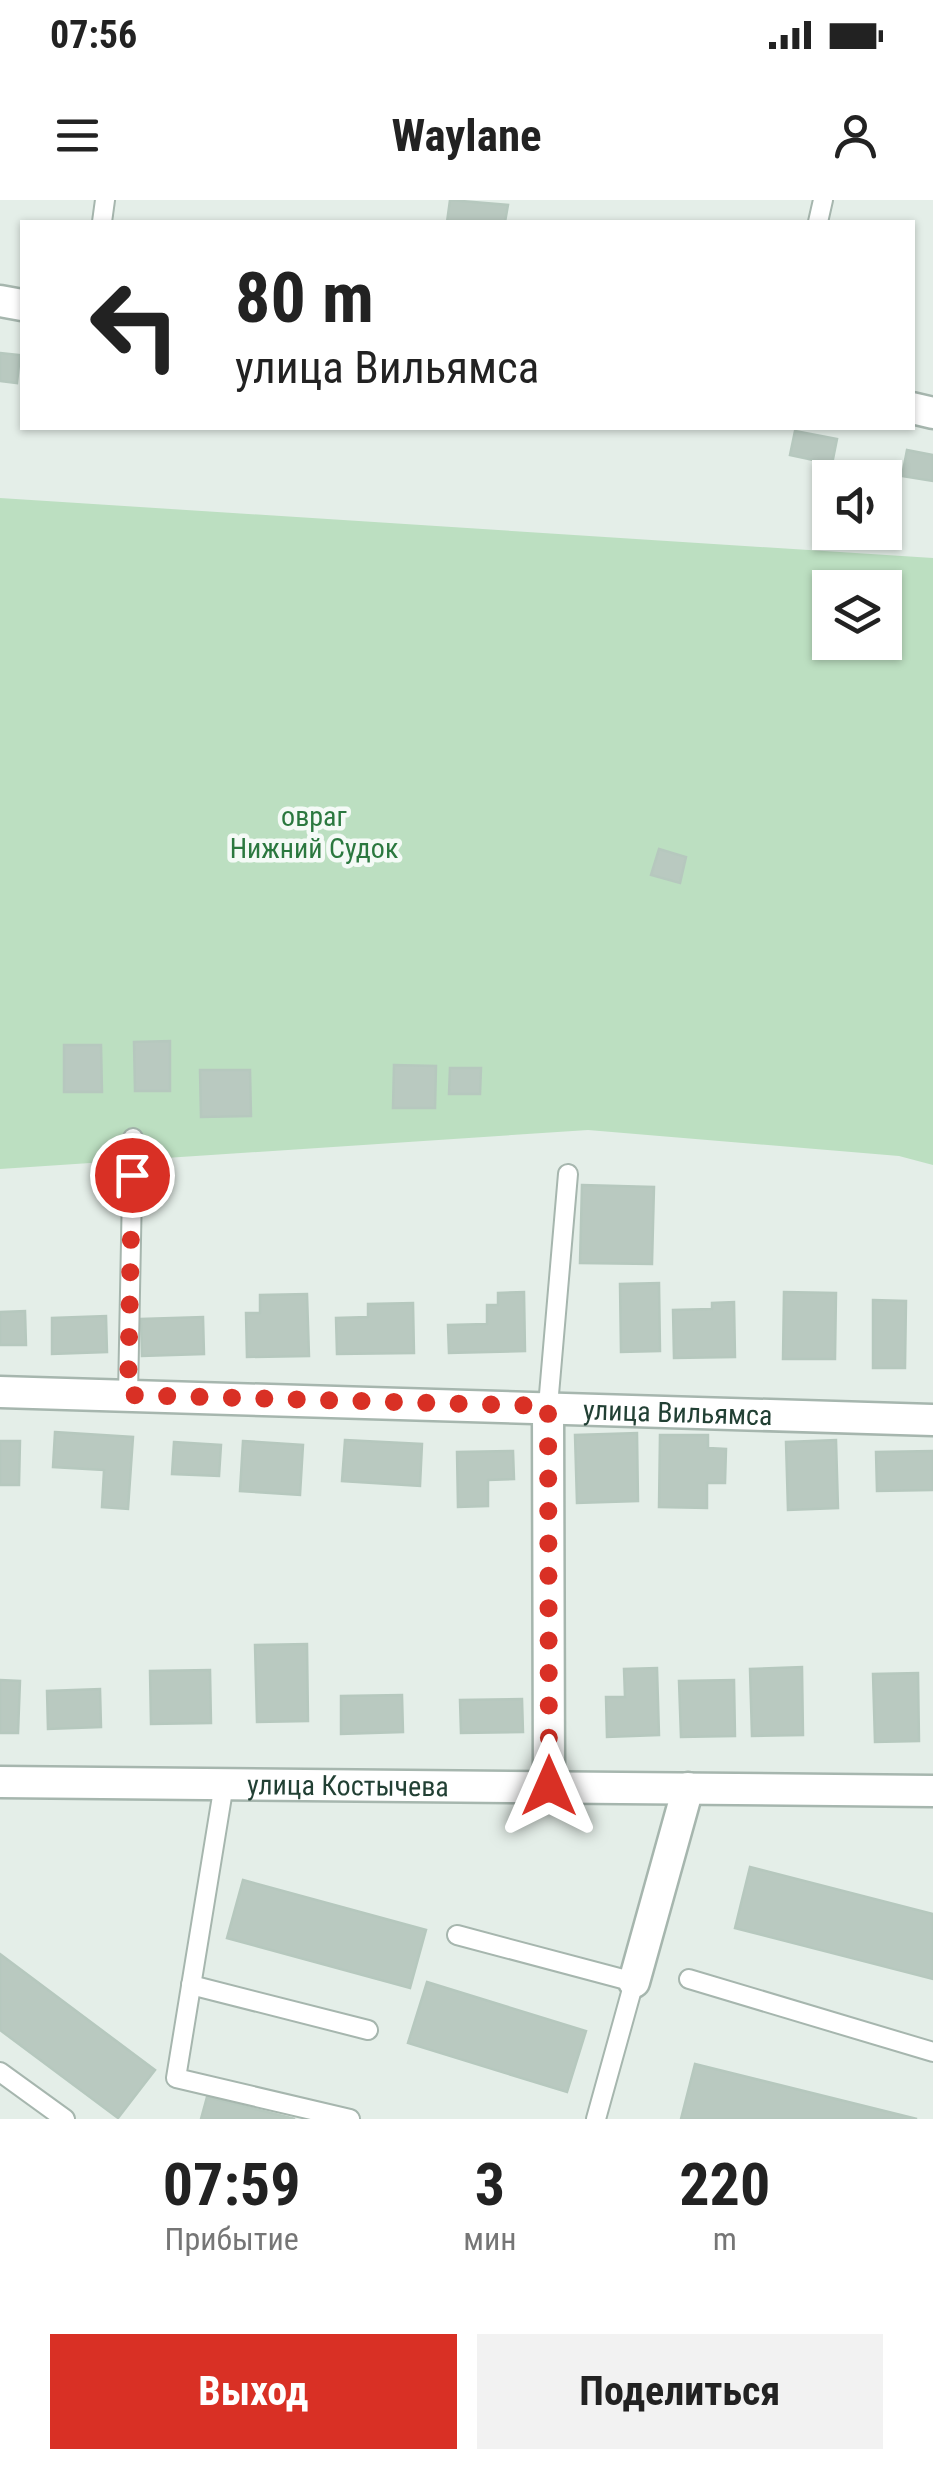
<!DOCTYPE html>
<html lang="ru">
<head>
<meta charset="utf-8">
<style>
  :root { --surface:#fff; --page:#f2f2f2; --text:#222; --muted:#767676; --accent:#d93025 }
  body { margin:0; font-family:"Roboto Condensed",sans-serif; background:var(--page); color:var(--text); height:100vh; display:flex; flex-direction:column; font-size:38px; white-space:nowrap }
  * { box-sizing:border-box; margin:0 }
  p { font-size:32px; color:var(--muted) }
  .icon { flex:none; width:55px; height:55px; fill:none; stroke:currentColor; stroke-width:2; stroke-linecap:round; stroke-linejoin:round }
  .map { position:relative; height:1919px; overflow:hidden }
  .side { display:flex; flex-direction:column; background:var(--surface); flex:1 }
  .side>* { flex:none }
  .top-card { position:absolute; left:20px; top:20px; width:895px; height:210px; border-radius:0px; box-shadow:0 2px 8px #0004; background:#fff; color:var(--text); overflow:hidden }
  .tools { position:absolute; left:812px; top:260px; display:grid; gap:20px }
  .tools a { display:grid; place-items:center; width:90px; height:90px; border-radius:0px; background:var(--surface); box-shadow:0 2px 8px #0004; font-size:50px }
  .pin { position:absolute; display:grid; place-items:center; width:85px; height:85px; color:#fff; margin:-42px; border:5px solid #fff; border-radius:50%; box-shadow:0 2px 10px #0007 }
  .me { position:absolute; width:110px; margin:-55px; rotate:0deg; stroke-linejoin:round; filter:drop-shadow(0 0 8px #0008) }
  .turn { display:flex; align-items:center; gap:35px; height:210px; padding:0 50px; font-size:45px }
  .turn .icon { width:130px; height:130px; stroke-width:2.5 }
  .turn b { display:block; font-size:70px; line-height:85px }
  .eta { display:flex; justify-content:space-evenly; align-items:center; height:170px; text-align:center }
  .eta b { font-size:60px; font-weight:700; line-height:70px }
  .cta { display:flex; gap:20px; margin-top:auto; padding:20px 50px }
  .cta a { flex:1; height:115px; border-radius:0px; background:var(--accent); color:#fff; font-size:40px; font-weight:700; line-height:115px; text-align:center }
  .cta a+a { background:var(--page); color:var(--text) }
  .status { display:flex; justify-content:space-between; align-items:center; height:70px; padding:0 50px; background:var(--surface); direction:ltr }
  .status svg { height:28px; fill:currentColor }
  header { display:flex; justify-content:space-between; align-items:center; height:130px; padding:0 50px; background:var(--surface); font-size:45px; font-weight:700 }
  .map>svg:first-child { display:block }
  .green { fill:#bcdfc1; fill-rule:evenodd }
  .building { fill:#b9c9c0; stroke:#b6c8be; stroke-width:2.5 }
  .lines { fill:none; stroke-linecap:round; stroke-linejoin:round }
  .service-casing { stroke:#a6b6ae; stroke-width:22 }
  .minor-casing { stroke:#a6b6ae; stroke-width:35 }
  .service { stroke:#fff; stroke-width:18 }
  .minor { stroke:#fff; stroke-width:30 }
  .route { stroke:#d93025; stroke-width:18; stroke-dasharray:0 32.4 }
  .labels { text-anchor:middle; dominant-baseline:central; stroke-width:9; stroke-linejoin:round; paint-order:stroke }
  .park-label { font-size:28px; fill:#2b783f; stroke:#f4faf6 }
  .street-label { font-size:28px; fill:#224034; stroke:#f4faf6 }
</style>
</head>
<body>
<div class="status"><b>07:56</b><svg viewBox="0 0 49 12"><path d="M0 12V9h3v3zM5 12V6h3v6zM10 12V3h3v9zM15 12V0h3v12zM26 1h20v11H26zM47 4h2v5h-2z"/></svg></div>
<header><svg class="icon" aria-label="menu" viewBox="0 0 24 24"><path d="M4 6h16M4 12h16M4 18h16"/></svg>Waylane<svg class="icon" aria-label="person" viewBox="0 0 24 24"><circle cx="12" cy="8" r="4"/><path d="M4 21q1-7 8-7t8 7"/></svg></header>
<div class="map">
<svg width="933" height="1919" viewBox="0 0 933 1919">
  <rect width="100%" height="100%" fill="#e4eee8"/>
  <path class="green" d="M0,298L933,358V965L899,956L588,930L0,969ZM830,388H885V442H830Z"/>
  <g class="building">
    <polygon points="450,0 508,5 505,22 447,22"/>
    <polygon points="0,153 20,155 17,183 0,181"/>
    <polygon points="795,231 837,239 832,264 790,255"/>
    <polygon points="907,250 933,255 933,281 902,276"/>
    <polygon points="659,649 686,657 680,683 651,675"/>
    <polygon points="170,841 170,891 135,891 134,842"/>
    <polygon points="64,845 101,845 102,892 64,892"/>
    <polygon points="394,865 436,866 435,908 393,908"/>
    <polygon points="450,868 481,868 480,894 449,894"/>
    <polygon points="200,870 250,870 251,916 201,917"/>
    <polygon points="582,985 654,987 652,1064 580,1063"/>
    <polygon points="659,1083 660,1151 621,1152 620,1084"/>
    <polygon points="524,1092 525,1151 449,1153 448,1125 487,1124 487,1105 498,1105 498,1093"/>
    <polygon points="784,1092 836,1093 835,1159 783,1159"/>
    <polygon points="307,1094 309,1156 247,1157 246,1113 260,1113 260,1095"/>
    <polygon points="873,1100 906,1101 905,1168 873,1168"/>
    <polygon points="734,1102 735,1157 674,1158 673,1110 712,1109 712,1103"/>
    <polygon points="413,1103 414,1153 337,1154 336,1118 368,1117 368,1104"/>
    <polygon points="25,1111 26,1145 0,1145 0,1112"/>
    <polygon points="106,1116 107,1152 52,1154 52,1118"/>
    <polygon points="203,1117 204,1154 142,1156 141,1119"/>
    <polygon points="55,1232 133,1237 128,1309 102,1307 104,1270 53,1267"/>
    <polygon points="637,1233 638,1301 577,1303 575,1235"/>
    <polygon points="660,1235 708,1235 708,1248 726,1249 725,1283 707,1283 707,1308 659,1307"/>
    <polygon points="345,1240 422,1244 420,1286 342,1281"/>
    <polygon points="836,1240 838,1308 788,1310 786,1242"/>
    <polygon points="0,1241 20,1241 19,1285 0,1285"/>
    <polygon points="243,1241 303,1245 300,1295 240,1291"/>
    <polygon points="174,1242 221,1245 219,1276 172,1274"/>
    <polygon points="513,1251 514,1279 488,1280 488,1306 458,1307 457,1252"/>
    <polygon points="933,1251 933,1290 877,1291 876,1252"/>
    <polygon points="307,1444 308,1521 257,1522 255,1445"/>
    <polygon points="802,1467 803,1535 752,1536 750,1469"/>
    <polygon points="657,1468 659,1535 607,1537 606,1497 625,1497 624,1469"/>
    <polygon points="210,1470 211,1523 151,1524 150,1471"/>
    <polygon points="918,1473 919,1541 875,1542 873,1474"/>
    <polygon points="0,1480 20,1481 18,1533 0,1533"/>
    <polygon points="734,1480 735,1536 681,1537 679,1481"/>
    <polygon points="100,1489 101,1527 48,1529 47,1491"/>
    <polygon points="402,1495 403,1532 341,1534 341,1496"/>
    <polygon points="522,1499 523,1532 461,1533 460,1500"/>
    <polygon points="750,1667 933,1714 933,1779 735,1728"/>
    <polygon points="243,1680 426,1730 410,1788 227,1738"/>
    <polygon points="0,1754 155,1870 118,1918 0,1830"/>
    <polygon points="427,1782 586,1831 567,1892 408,1843"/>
    <polygon points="695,1864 917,1919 681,1919"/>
    <polygon points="207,1897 295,1919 201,1919"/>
  </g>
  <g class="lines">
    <defs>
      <g id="service">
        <polyline points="102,22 105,0"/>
        <polyline points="818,22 823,0"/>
        <polyline points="128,1195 133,938"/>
        <polyline points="548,1206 568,974"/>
        <polyline points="224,1584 176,1878 350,1919"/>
        <polyline points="457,1735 634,1782 596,1919"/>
        <polyline points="689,1779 933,1852"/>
        <polyline points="191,1785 368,1830"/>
        <polyline points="0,1872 65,1919"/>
      </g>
      <g id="minor">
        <polyline points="0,101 22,105"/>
        <polyline points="912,208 933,213"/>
        <path id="s1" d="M0,1192L933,1220"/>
        <polyline points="548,1206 549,1586"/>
        <path id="s2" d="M0,1582L933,1591"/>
        <polyline points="634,1782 688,1588"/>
      </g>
    </defs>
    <use href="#service" class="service-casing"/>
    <use href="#minor" class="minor-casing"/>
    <use href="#service" class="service"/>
    <use href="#minor" class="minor"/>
  </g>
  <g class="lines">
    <polyline class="route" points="132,975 128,1195 548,1206 549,1586"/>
  </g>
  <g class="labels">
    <g class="park-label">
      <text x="314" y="616">овраг<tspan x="314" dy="32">Нижний Судок</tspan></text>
    </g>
    <g class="street-label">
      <text stroke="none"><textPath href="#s1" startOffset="678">улица Вильямса</textPath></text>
      <text stroke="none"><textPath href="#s2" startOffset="348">улица Костычева</textPath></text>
    </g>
  </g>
</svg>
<div class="tools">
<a><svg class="icon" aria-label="sound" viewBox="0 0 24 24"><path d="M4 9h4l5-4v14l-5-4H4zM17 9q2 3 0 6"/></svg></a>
<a><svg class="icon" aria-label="layers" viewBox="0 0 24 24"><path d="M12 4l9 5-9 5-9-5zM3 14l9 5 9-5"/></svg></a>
</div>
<div class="pin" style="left:132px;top:975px;background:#d93025"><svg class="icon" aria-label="arrive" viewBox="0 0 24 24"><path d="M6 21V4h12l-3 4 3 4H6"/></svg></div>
<svg class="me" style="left:549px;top:1586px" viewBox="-20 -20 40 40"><path d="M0-17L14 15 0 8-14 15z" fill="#d93025" stroke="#fff" stroke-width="4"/></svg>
<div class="top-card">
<div class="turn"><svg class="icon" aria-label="left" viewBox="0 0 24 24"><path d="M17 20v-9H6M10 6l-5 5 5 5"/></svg><div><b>80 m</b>улица Вильямса</div></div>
</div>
</div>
<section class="side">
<div class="eta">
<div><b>07:59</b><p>Прибытие</p></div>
<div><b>3</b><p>мин</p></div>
<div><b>220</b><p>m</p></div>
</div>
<div class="cta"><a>Выход</a><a>Поделиться</a></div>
</section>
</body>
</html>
